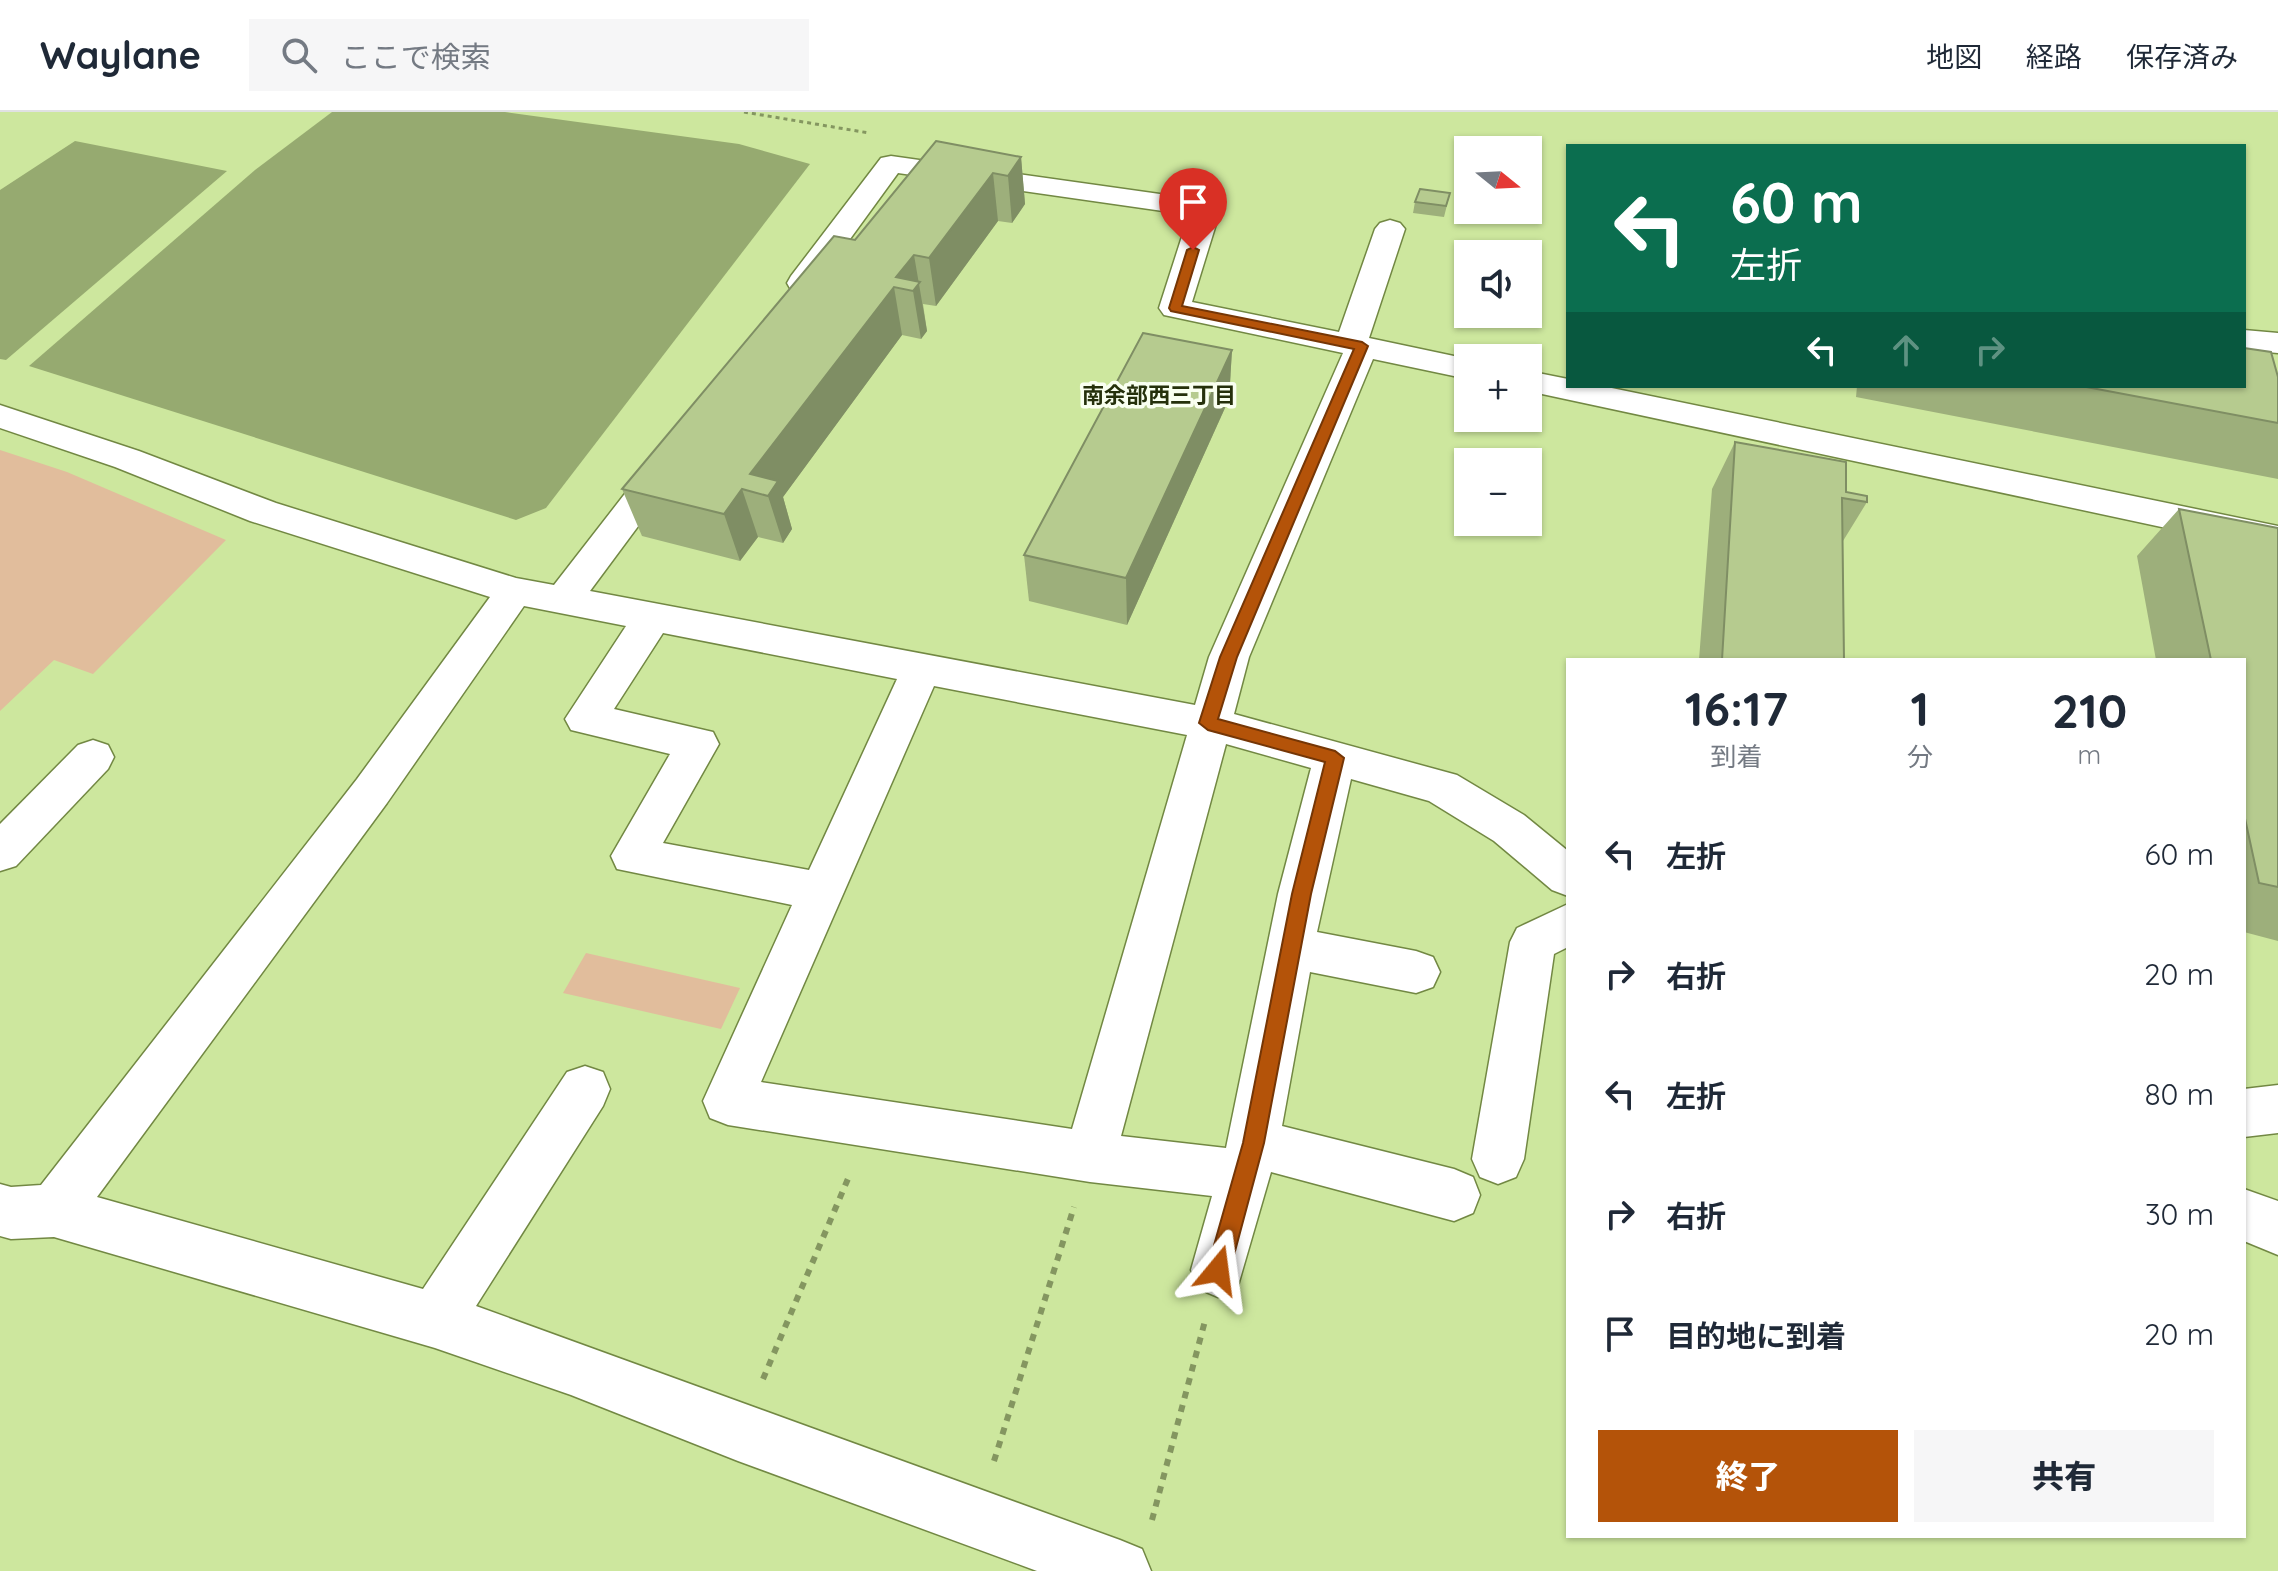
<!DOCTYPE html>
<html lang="ja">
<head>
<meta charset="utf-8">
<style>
  :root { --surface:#fff; --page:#f6f6f7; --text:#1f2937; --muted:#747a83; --line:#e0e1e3; --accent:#b45309 }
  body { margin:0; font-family:Quicksand,"Noto Sans JP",sans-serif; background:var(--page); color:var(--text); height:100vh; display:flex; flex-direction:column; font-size:30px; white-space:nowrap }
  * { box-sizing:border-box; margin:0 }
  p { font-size:26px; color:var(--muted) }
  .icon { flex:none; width:44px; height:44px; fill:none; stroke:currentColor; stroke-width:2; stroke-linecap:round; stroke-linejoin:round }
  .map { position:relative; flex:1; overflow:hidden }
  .details { position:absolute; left:1566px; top:546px; width:680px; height:880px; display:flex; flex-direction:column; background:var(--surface); border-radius:0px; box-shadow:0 2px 6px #0004 }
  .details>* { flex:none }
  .hud { position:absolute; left:1566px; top:32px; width:680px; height:244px; border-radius:0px; box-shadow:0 2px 6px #0004; background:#0b6e4f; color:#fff; overflow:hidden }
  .needle { width:52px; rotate:108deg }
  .fabs { position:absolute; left:1454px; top:24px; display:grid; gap:16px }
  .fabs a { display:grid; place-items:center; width:88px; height:88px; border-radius:0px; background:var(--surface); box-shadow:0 2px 6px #0004; font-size:40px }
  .pin { position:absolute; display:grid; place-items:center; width:68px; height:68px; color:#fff; margin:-82px -34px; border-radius:50% 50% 50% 0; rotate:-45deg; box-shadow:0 0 8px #0007 }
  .pin .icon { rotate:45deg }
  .me { position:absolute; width:88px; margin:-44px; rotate:16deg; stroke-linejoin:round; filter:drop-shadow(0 0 6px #0008) }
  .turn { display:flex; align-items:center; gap:28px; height:168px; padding:0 32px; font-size:36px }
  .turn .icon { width:104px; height:104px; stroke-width:2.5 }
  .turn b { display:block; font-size:56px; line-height:68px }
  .lanes { display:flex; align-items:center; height:76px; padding:0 32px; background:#0003; justify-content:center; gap:40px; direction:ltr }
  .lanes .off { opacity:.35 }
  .eta { display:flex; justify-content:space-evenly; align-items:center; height:136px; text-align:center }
  .eta b { font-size:48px; font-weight:800; line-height:56px }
  .button { display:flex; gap:16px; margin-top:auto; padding:16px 32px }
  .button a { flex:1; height:92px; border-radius:0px; background:var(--accent); color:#fff; font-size:32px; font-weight:800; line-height:92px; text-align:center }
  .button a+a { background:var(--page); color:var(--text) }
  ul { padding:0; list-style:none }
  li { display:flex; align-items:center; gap:24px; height:120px; padding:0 32px }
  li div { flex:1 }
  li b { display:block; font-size:30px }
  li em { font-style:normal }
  header { display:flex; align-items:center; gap:48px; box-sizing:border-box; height:112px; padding:0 40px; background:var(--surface); border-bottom:2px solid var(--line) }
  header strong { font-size:38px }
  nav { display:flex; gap:44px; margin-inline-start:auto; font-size:28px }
  .search { width:560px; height:72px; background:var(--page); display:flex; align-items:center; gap:20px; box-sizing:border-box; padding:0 28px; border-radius:0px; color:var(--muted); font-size:30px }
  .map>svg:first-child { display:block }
  .green { fill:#e1bd9c }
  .water { fill:#96aa70 }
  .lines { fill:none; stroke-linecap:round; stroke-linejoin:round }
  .minor-casing { stroke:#728843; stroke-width:3 }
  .path-far1 { stroke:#849660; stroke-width:3; stroke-dasharray:4 4; stroke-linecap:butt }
  .path { stroke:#849660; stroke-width:6; stroke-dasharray:7 7; stroke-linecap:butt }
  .minor { fill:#fff; fill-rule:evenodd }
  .wall { fill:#9daf7b }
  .shaded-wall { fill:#7f8e64 }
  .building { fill:#b6cb8f; stroke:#7f8e64; stroke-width:2 }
  .route { fill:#b45309; stroke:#753606; stroke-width:2 }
  .labels { text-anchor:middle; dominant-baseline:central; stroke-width:7; stroke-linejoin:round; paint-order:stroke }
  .far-neighbourhood-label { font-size:22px; font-weight:bold; fill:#25300b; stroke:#f9fff0 }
</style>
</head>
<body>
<header>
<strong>Waylane</strong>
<div class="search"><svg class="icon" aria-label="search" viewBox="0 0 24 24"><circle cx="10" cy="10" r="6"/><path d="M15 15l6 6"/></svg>ここで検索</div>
<nav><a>地図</a><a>経路</a><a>保存済み</a></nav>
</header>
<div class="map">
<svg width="2278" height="1459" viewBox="0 0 2278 1459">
  <rect width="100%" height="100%" fill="#cde79e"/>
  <g class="green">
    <polygon points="0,338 67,360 226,428 93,562 54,548 0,599"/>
    <polygon points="586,841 740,876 721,917 563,881"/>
  </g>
  <g class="water">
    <polygon points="332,0 505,0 739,32 810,52 546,396 516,408 29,254 255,58"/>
    <polygon points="75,29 227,59 6,248 0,247 0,78"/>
  </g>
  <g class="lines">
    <defs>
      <g id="minor">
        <path d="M891,44L1181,85L1212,103L1217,109L1192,190L1339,220L1375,117L1380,111L1390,108L1400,111L1405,117L1369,226L1468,247V267L1373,247L1249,545L1234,602L1457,663L1524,703L1568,739V784L1552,778L1494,729L1429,689L1351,667L1317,820L1416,839L1433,845L1440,860L1433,875L1416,881L1310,860L1282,1014L1454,1057L1473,1065L1480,1083L1473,1101L1454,1109L1271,1060L1237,1177L1218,1185L1199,1177L1191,1158L1212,1084L1090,1070L728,1013L710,1006L703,989L792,793L617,757L611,744L670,642L571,618L565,607L626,514L524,494L387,691L97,1085L423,1177L567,960L585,954L603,960L610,977L603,994L476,1194L1120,1428L1142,1437L1151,1459H1037L738,1349L571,1283L435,1236L54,1125L11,1127L0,1124V1072L11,1075L41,1073L357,667L490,485L250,409L115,355L0,316V293L139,339L276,391L516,466L554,473L655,343L667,339L679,343L685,351L590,479L1195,593L1209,545L1343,241L1164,203L1159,196L1186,112L1163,99L898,61L813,178L802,180L791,178L787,171L791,164L881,46ZM663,521L897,567L809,758L663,731L719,632L713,620L614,597ZM934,574L1187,623L1072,1017L761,970ZM1226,632L1311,656L1278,782L1227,1031L1226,1036L1121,1024Z"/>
        <polygon points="2244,218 2278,221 2278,241 2244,238"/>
        <polygon points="1528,259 1568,267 1568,274 1602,274 2278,414 2278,440 1528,279"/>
        <polygon points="93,628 108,633 114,645 108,657 16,754 0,759 0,712 78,633"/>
        <polygon points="1568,792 1568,835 1554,842 1524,1047 1516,1065 1498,1072 1480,1065 1472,1047 1510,830 1517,816"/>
        <polygon points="2278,973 2278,1021 2244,1025 2244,977"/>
        <polygon points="2244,1077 2278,1089 2278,1143 2244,1129"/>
      </g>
    </defs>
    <use href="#minor" class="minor-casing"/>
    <polyline class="path-far1" points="744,0 869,21"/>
    <g class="path">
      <polyline points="763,1267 850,1062"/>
      <polyline points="994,1349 1074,1095"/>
      <polyline points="1152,1408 1205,1209"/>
    </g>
    <use href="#minor" class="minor"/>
  </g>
  <g class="wall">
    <polygon points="1021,45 1025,92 1012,111 998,109 936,194 923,192 927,219 921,227 902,223 783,385 792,417 783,431 758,425 740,449 642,424 622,377 855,128"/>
    <polygon points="1450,81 1444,105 1413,101 1415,90"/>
    <polygon points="1232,238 1229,287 1127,513 1029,489 1024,443"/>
    <polygon points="2278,265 2278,367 1856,285 1857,274 2244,274"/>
    <polygon points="1735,330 1867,390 1843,429 1844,548 1699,548 1712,377"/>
    <polygon points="2179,397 2278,416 2278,829 2244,820 2244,548 2156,548 2137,444"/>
  </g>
  <g class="shaded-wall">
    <polygon points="1021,45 1025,92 1012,111 1008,64"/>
    <polygon points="993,61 998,109 936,194 929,146"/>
    <polygon points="914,143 927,219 921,227 913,179 896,165"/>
    <polygon points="894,175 902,223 783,385 792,417 783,431 768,384 750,362"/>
    <polygon points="1232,238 1229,287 1127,513 1126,466"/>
    <polygon points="742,377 758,425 740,449 724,402"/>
  </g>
  <g class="building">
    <polygon points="936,29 1021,45 1008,64 993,61 929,146 914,143 896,165 920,170 913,179 894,175 750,362 778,369 768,384 742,377 724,402 622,377 834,124 855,128"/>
    <polygon points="1420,77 1450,81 1446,94 1415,90"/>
    <polygon points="1143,221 1232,238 1126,466 1024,443"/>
    <polygon points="2244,236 2271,240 2278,265 2278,311 2081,274 2244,274"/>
    <polygon points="1735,330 1846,350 1846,380 1867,384 1867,390 1842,386 1844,548 1722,548"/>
    <polygon points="2179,397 2278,416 2278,775 2259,771 2244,702 2244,548 2211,548"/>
  </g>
  <polygon class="route" points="1193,135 1199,138 1182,194 1362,230 1368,234 1237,545 1218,607 1335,639 1344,646 1311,782 1264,1031 1230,1158 1226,1166 1218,1169 1210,1166 1207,1158 1243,1031 1292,782 1325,650 1208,618 1199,611 1220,545 1354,237 1171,199 1169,196 1187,138"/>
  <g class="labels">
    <g class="far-neighbourhood-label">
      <text x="1159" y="283">南余部西三丁目</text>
    </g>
  </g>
</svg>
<div class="fabs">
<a><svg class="needle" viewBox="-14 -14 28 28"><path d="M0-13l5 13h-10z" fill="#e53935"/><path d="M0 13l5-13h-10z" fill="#747a83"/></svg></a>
<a><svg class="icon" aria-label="sound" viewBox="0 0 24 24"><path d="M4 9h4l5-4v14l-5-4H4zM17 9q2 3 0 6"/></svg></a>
<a>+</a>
<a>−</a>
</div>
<div class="pin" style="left:1193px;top:138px;background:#d93025"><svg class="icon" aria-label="arrive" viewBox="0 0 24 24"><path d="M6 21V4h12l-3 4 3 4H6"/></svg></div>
<svg class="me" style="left:1218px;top:1158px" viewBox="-20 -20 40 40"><path d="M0-17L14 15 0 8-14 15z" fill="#b45309" stroke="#fff" stroke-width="4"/></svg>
<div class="hud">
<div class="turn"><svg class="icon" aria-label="left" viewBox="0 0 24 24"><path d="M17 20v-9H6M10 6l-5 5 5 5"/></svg><div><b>60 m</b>左折</div></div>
<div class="lanes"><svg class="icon" aria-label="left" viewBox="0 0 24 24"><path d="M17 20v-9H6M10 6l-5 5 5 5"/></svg><svg class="icon off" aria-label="ahead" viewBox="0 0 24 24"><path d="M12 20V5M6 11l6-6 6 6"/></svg><svg class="icon off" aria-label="right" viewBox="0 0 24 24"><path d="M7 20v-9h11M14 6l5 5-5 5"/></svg></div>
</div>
<section class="details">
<div class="eta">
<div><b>16:17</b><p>到着</p></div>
<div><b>1</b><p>分</p></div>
<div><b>210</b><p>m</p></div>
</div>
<ul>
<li><svg class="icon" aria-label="left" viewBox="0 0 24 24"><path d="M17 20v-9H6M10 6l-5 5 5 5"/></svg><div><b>左折</b></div><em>60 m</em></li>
<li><svg class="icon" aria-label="right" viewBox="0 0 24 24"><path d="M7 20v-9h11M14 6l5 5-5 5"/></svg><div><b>右折</b></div><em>20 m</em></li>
<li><svg class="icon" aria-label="left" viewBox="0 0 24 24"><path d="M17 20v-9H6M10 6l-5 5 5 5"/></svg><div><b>左折</b></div><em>80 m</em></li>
<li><svg class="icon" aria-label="right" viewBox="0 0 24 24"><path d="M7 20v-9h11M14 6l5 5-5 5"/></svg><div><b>右折</b></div><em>30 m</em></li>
<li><svg class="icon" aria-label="arrive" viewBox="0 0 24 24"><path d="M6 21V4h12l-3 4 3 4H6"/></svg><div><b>目的地に到着</b></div><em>20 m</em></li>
</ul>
<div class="button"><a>終了</a><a>共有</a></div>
</section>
</div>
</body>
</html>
